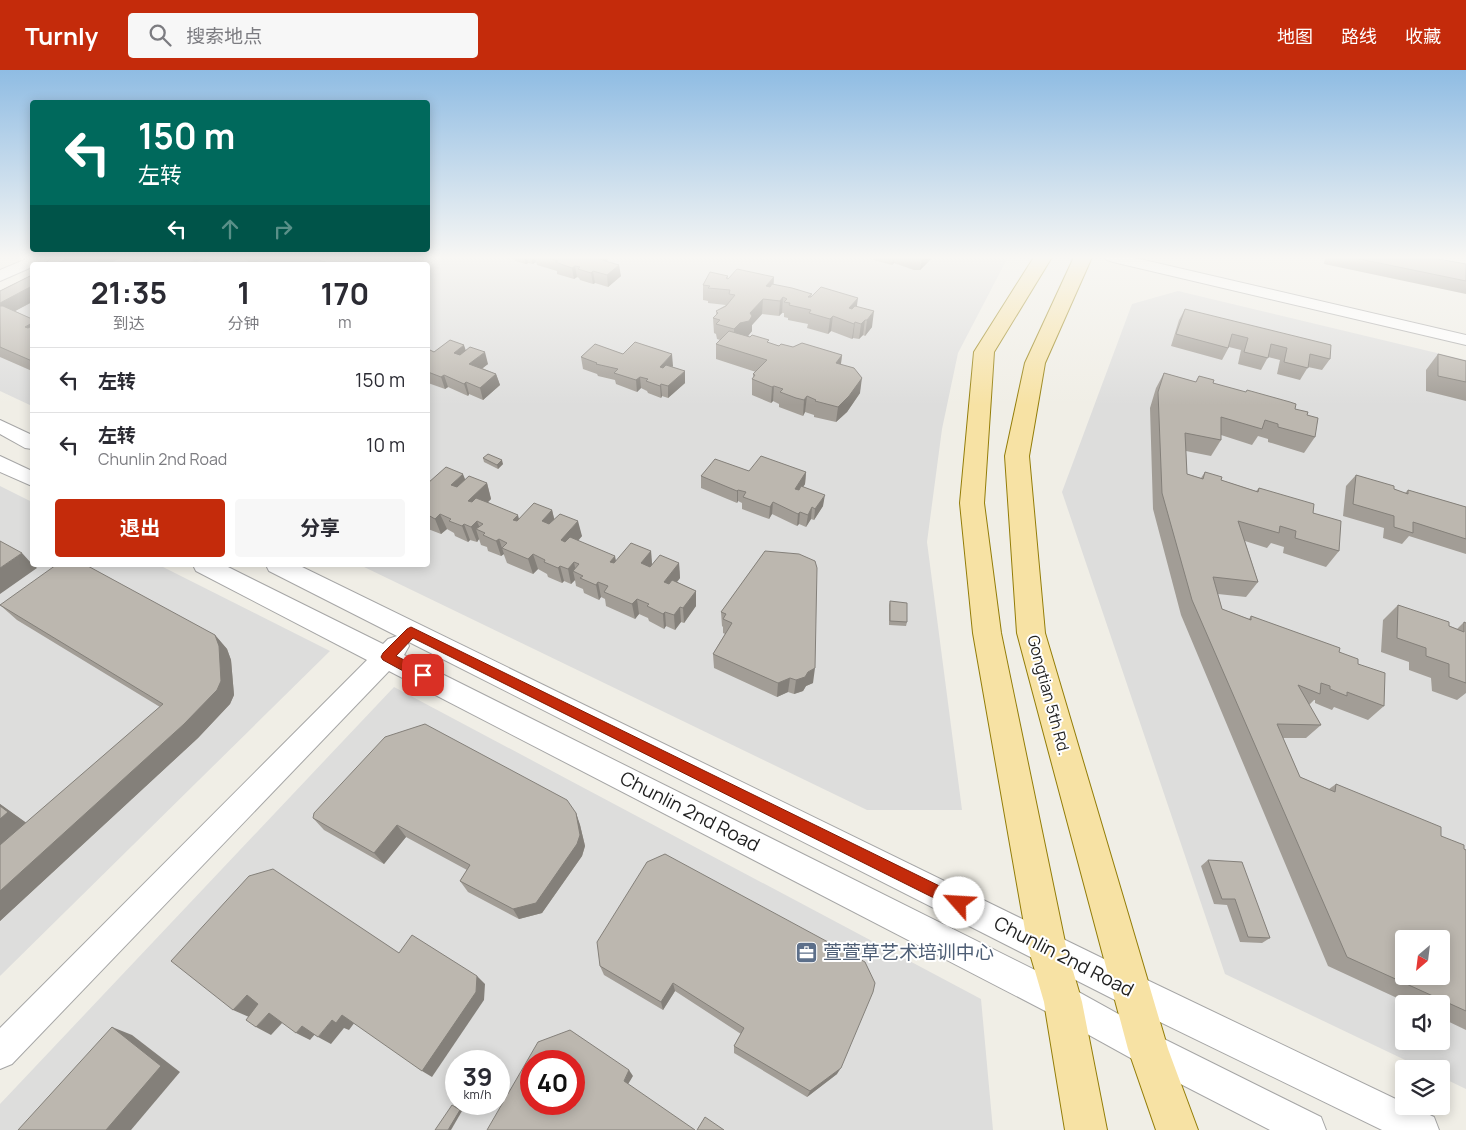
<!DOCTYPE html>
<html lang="zh">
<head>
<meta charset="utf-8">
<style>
  :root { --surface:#fff; --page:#f7f7f7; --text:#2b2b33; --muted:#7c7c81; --line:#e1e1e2; --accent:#c42b0b }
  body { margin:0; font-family:Manrope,"Noto Sans SC",sans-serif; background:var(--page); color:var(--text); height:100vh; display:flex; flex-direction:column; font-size:19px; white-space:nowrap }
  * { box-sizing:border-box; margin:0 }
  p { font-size:16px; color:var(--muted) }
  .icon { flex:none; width:28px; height:28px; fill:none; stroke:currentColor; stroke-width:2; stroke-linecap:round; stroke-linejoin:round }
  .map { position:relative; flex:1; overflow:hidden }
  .sheet { position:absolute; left:30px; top:192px; width:400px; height:305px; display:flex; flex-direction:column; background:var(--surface); border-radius:5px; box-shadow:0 2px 12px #0003 }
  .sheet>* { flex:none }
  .hud { position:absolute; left:30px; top:30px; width:400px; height:152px; border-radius:5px; box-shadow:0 2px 12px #0003; background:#00695c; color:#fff; overflow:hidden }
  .needle { width:32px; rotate:208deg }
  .tools { position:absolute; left:1395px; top:860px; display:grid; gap:10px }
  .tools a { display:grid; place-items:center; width:55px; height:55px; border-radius:5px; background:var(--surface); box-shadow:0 2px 12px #0003; font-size:25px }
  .speed { position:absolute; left:445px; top:980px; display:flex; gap:10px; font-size:25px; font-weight:700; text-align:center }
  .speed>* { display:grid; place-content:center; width:65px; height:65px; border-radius:50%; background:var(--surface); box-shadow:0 2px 12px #0003; line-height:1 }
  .speed small { font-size:12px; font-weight:400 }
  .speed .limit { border:8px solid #d22; background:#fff; color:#111 }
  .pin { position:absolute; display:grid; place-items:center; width:42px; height:42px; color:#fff; margin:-21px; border-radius:10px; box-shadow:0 2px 8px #0006 }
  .me { position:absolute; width:55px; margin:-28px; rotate:296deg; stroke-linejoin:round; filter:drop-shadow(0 0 4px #0008) }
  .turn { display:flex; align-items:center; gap:18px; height:105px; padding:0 25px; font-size:22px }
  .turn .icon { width:65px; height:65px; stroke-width:2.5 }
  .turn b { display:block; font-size:35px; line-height:42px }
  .lanes { display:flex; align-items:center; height:48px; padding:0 25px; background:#0003; justify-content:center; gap:25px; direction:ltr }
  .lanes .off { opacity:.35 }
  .eta { display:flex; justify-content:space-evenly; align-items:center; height:85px; text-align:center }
  .eta b { font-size:30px; font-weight:700; line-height:35px }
  .action { display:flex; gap:10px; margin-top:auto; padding:10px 25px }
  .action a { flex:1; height:58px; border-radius:5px; background:var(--accent); color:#fff; font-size:20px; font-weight:700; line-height:58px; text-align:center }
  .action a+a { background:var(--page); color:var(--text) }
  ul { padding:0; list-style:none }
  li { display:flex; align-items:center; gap:15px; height:65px; padding:0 25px; border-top:1px solid var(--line) }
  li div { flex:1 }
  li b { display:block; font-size:19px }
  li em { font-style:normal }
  header { display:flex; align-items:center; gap:30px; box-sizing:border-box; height:70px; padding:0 25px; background:var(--accent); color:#fff }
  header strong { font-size:24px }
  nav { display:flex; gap:28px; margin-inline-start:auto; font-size:18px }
  .search { width:350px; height:45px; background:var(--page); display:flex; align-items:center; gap:12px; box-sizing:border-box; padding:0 18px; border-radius:5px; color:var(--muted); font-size:19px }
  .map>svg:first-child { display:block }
  .residential { fill:#dddddc; fill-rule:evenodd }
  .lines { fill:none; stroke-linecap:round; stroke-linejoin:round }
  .minor-casing { stroke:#a6a6a6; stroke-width:2 }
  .major-casing { stroke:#937d08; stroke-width:2 }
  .minor { fill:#fff; fill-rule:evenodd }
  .major { fill:#f7e2a4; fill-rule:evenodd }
  .wall { fill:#a29d96 }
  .shaded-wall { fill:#84807a }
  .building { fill:#bcb7af; stroke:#84807a; fill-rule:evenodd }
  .route { fill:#c42b0b; stroke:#7f1c07 }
  .labels { text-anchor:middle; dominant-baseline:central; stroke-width:4; stroke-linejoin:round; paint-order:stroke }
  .street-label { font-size:16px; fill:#1f1f1f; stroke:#fff }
  .near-street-label { font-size:19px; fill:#1f1f1f; stroke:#fff }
  .near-service-label { font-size:19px; fill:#4e5e75; stroke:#fff; text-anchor:start }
</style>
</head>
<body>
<header>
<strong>Turnly</strong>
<div class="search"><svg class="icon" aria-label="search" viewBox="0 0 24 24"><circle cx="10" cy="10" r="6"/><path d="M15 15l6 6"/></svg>搜索地点</div>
<nav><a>地图</a><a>路线</a><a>收藏</a></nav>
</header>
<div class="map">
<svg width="1466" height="1060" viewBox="0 0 1466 1060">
  <rect width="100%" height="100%" fill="#f0eee6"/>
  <g class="residential">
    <polygon points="99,187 1008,187 958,283 942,359 927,472 962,740 867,740 360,495 428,495 428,195 82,195"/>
    <polygon points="32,219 32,336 0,321 0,235"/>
    <path d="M1178,221L1466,290V1019L1441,1007V999H1424L1225,904L1062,422L1132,234ZM1404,869H1441V906H1404ZM1404,934H1441V971H1404Z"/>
    <polygon points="0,416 32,432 32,495 159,495 330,581 0,906"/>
    <path d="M394,617L981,929L993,1060H0V1034ZM456,991H499V1034H456ZM531,991H574V1034H531Z"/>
  </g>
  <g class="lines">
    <defs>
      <g id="minor">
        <path d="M31,187H51C47,193 39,195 32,195V197L0,211V200Z"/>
        <polygon points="1105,187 1131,187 1466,265 1466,275 1113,192 1107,190"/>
        <polygon points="0,350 32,365 32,379 25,378 0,364"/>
        <polygon points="0,386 32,401 32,416 0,402"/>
        <polygon points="193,495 224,495 383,574 388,569 397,566 269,501 266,495 298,495 1145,909 1404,1033 1404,1036 1411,1036 1434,1047 1439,1060 1382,1060 1121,933 407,571 409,576 404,585 1075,920 1160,967 1321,1047 1326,1060 1270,1060 1136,991 1051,944 389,601 12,994 0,999 0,958 367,590 196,501"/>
      </g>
      <g id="major">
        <polygon points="1034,187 1052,187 994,282 984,433 1001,563 1066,877 1082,932 1107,1060 1065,1060 1044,932 1028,877 973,563 960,433 974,282"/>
        <polygon points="1074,187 1092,187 1045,293 1029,386 1045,563 1168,979 1198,1060 1156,1060 1128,979 1017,563 1005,386 1025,293"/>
      </g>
    </defs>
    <use href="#minor" class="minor-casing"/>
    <use href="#major" class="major-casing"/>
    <use href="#minor" class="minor"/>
    <use href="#major" class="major"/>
  </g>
  <g class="wall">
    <polygon points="186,187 207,187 195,193 189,191"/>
    <polygon points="245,187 309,187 335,195 250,195 252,194 248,192"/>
    <polygon points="501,187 607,187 608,190 606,191 621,206 608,217 595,213 593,214 580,210 579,208 577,207 574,209 557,204 557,201 537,195 536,192 533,194 528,193 526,194 515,191 515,189 511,187 508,189"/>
    <polygon points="869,187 932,187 931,189 920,200 914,200 894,193 892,195 873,190 873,188"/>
    <polygon points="1325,187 1427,187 1466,194 1466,224 1324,194"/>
    <polygon points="32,205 32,232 15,241 32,249 32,301 0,287 0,221"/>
    <polygon points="728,206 728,209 774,207 773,214 812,224 811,227 857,237 872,257 865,266 863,265 859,269 853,268 852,269 831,261 828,264 807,258 808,254 788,250 788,248 784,247 784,243 782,243 779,246 762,244 752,255 752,261 748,266 747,266 779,276 793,277 842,285 841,294 860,323 847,342 836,352 814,347 814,345 805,342 803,346 779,337 779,334 773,331 771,333 752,325 752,309 753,308 753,304 756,302 716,289 716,274 720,270 717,269 716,264 714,263 713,248 716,245 716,241 726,235 708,233 708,231 703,230 703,215"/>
    <polygon points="1185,239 1330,289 1322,300 1308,297 1300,310 1277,304 1280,290 1268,287 1261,300 1238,294 1241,280 1229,277 1222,290 1171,276 1179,250"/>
    <polygon points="428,279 434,282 466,280 488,294 482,298 496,304 500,315 483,330 469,324 468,326 448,317 445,319 428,313"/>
    <polygon points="623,284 673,296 672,297 685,313 668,328 662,326 661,328 648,323 647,321 641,318 637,322 616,314 615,310 598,306 597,304 583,299 581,287"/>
    <polygon points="1438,284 1466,291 1466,331 1426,321 1426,300"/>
    <polygon points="1164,303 1196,312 1199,306 1213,313 1295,339 1307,345 1315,367 1304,383 1268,372 1268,369 1258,366 1252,375 1221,365 1221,370 1211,386 1186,381 1187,404 1201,408 1205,402 1221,410 1256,421 1259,418 1313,443 1339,481 1326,497 1283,483 1284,477 1271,473 1267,478 1245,471 1258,512 1246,527 1218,524 1222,539 1249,549 1251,546 1339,582 1358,594 1384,636 1368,650 1334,637 1332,640 1322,636 1315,633 1315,630 1314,630 1309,635 1321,655 1306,668 1283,668 1300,707 1329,719 1336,714 1441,766 1466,780 1466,960 1441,948 1441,934 1410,934 1328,896 1181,545 1153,439 1150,338 1156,318"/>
    <polygon points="483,388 503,394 498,399 484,392"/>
    <polygon points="749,401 806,402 805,414 803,417 823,436 814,450 811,449 806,457 799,454 797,456 772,444 769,449 742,439 742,433 738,431 737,433 701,418 701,406"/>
    <polygon points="1356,405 1394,419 1405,423 1408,420 1466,437 1466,484 1409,466 1402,474 1383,468 1384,458 1343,446 1346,416"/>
    <polygon points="428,407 430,411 465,410 487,413 491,429 488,432 519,449 552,440 554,449 582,466 578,471 616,491 651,481 652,494 679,493 680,508 677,512 696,521 696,536 684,553 681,552 675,560 666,556 664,559 649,551 648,548 639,544 635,549 606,536 605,529 601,527 599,530 584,523 583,519 576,516 575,510 571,514 564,511 562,513 548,507 547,504 538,499 533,504 507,493 504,485 504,484 501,486 488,481 487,477 481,475 479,469 477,472 470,470 468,472 455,466 454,463 447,459 441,464 428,459"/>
    <polygon points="765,481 813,613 806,616 803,621 794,624 788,622 777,627 714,598 713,584 725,564 723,563 723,557 722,556 721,542"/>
    <polygon points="890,531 907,552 906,556 889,555 889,535"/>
    <polygon points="0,535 215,565 227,579 231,590 234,625 230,634 198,668 0,851 0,734 26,753 160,637 17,550"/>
    <polygon points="1398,535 1457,559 1464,552 1466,553 1466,623 1457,630 1432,621 1431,608 1409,600 1409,592 1381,582 1383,550"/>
    <polygon points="576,743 580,755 585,776 582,786 542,843 519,849 468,822 460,811 467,800 406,767 384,794 324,760 313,748"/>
    <polygon points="1208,790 1270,868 1262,873 1240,872 1227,835 1214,834 1201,796"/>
    <polygon points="647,792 837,1004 807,1027 734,983 734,976 741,964 675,921 663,940 604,905 600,896"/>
  </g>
  <g class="shaded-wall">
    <polygon points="94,187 123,187 106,195 96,189"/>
    <polygon points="191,187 207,187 195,193"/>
    <polygon points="524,187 527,187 528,193 526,194"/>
    <polygon points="531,187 535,187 536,192 533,194"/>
    <polygon points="596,187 607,187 608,190 597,199 595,188"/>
    <polygon points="894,187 895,187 894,193 892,195"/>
    <polygon points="924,187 932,187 931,189 920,200 922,188"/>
    <polygon points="619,195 621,206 608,217 607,205"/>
    <polygon points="575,196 577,207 574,209 572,198"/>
    <polygon points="593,201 595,213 593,214 591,203"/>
    <polygon points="774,207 773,222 766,216"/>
    <polygon points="32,216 32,232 4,247 0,255 0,233"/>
    <polygon points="783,227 782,243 779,246 780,231"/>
    <polygon points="858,228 856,243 849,238"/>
    <polygon points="763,229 762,244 752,255 752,261 748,266 740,269 734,274 734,259"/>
    <polygon points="874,241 872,257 865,266 867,250"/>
    <polygon points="833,246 831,261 828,264 830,249"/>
    <polygon points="865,250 863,265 859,269 861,254"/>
    <polygon points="855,252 853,268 852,269 854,254"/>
    <polygon points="32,253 32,267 25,257"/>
    <polygon points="464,275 468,287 458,295 454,283"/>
    <polygon points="485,282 488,294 473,306 469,294"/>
    <polygon points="672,284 673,296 661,309 660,297"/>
    <polygon points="842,285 840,300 836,293"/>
    <polygon points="685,301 685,313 668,328 668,316"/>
    <polygon points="496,304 500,315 483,330 480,318"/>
    <polygon points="444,305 448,317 445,319 441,307"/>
    <polygon points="640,307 641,318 637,322 636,310"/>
    <polygon points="862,308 860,323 847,342 836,352 838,337"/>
    <polygon points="466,312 469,324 468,326 464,314"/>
    <polygon points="661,314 662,326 661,328 660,316"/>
    <polygon points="774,316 773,331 771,333 772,317"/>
    <polygon points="807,326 805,342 803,346 804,330"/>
    <polygon points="502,390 503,394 498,399 497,395"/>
    <polygon points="806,402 805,414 794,431 795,419"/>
    <polygon points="463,404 469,419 457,430 451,415"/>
    <polygon points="487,413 491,429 474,446 468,431"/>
    <polygon points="738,420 738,431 737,433 737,421"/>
    <polygon points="825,425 823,436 814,450 815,439"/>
    <polygon points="773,432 772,444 769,449 770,437"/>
    <polygon points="812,437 811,449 806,457 808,445"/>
    <polygon points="552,440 556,456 546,467 542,451"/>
    <polygon points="800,442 799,454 797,456 798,444"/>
    <polygon points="440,444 447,459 441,464 435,449"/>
    <polygon points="518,445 522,461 513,450"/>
    <polygon points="477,451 481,461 476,459 479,469 477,472 471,457"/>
    <polygon points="578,451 582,466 565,485 561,470"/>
    <polygon points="464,454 470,470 468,472 462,456"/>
    <polygon points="499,469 504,484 501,486 496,471"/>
    <polygon points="651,481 652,496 643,508 641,493"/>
    <polygon points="22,483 32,494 32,495 34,495 37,498 0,524 0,498"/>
    <polygon points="533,484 538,499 533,504 528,489"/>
    <polygon points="615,486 618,501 610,492"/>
    <polygon points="574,492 576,503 573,501 575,510 571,514 568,499"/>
    <polygon points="679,493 680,508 665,527 664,512"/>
    <polygon points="560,496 564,511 562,513 558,498"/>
    <polygon points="598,512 601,527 599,530 596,515"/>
    <polygon points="696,521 696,536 684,553 683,538"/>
    <polygon points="637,529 639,544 635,549 632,534"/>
    <polygon points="680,537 681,552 675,560 674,545"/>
    <polygon points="665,542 666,556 664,559 663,544"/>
    <polygon points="215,565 227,579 231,590 234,625 230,634 198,668 0,851 0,821 184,654"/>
    <polygon points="815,598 813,613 806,616 803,621 794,624 796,610 808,602"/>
    <polygon points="790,608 788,622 777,627 778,613"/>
    <polygon points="0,734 28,754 0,778"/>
    <polygon points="576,743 580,755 585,776 582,786 542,843 519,849 513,839"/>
    <polygon points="397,755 406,767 384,794 374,783"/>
    <polygon points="477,906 485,914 484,930 432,1007 422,1001"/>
    <polygon points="673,913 675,921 663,940 661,932"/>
    <polygon points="247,925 262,933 249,947 233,940"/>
    <polygon points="269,943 284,951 271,965 256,957"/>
    <polygon points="342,945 355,952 349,960 344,958 331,974 318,967 332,950"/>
    <polygon points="302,956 316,963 310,970 296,963"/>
    <polygon points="112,957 132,965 180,1002 131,1060 106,1060"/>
    <polygon points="841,998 837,1004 807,1027 810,1021"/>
    <polygon points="629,1000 633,1006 627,1016 624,1011"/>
    <polygon points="455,1036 462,1041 451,1060 448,1060"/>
  </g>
  <g class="building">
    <polygon points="71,187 95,187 98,188 95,189 104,193 107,191 117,195 54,195"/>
    <polygon points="257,187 309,187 335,195 285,195 279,193 276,195 270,193 266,195 250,195 260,189 255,188"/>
    <polygon points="544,187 596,187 595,188 619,195 607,205 593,201 591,203 578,199 580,197 575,196 572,198 555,192 558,191"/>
    <polygon points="912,187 924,187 922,188 916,188"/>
    <polygon points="1350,187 1427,187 1466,194 1466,211"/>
    <polygon points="737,199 774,207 766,216 770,217 772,214 792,218 812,224 808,227 811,227 821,217 858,228 849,238 852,239 855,236 874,241 867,250 865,250 861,254 855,252 854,254 833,246 830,249 809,243 811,240 789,235 790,233 784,232 787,229 783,227 780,231 763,229 750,243 752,246 749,251 740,253 734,259 716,254 720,250 713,248 718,243 716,241 726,236 735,225 729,224 730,220 708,218 710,216 703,215 710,202 728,206 726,208 728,209"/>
    <polygon points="32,205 32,216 0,233 0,221"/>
    <polygon points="0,236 3,236 32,249 32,253 25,257 28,258 32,256 32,291 0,277"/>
    <polygon points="1185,239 1331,275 1330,289 1310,284 1308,298 1284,292 1287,278 1271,274 1268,288 1244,282 1248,268 1232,264 1228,278 1176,264"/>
    <polygon points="729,261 750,267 752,265 769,270 767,272 779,276 781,274 793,277 802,273 842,285 836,293 854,298 862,308 849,326 838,337 815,331 816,330 807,326 804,330 796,328 780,322 783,319 774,316 772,317 752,309 755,305 753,304 767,290 716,274"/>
    <polygon points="450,270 464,275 454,283 460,285 470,277 485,282 469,294 496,304 480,318 466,312 464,314 444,305 441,307 428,302 428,279 434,282"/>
    <polygon points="635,272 672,284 660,297 663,298 666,295 685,301 668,316 661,314 660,316 646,311 648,309 640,307 636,310 614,303 618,299 596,294 597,293 581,287 595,274 623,284"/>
    <polygon points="1438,284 1466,291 1466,312 1438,306"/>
    <path d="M1164,303L1196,312L1199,306L1214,310L1213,313L1246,322L1247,320L1290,332L1296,334L1295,339L1308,342L1307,345L1318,348L1315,367L1278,357V354L1265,350L1262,359L1221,347V370L1185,363L1187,404L1203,409L1205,402L1222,407L1221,410L1258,422L1259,418L1314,434L1313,443L1341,451L1339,481L1295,468L1296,461L1280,456L1279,463L1238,451L1258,512L1213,507L1222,539L1251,550V546L1340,578L1339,582L1358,589V594L1385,603L1384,636L1347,622V626L1337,622L1330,619V616L1321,613L1320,624L1298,615L1321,655L1277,654L1300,707L1335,722L1336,714L1441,757V766L1464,775V779L1466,780V941L1347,887L1192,530L1162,423L1158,322ZM1404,869H1441V906H1404Z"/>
    <polygon points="488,384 502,390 497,395 483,388"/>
    <polygon points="761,386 806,402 795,419 799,420 801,416 825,425 815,439 812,437 808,445 800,442 798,444 773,432 770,437 743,427 746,422 738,420 737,421 701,406 715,389 749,401"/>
    <polygon points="446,397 463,404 451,415 457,417 469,406 487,413 468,431 472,432 476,428 489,433 518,445 513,450 517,451 534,433 552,440 542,451 549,454 560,444 578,451 561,470 565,472 570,467 615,486 610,492 614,493 631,473 651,481 641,493 650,497 660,485 679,493 664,512 669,514 672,510 696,521 683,538 680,537 674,545 665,542 663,544 647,536 649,534 637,529 632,534 604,522 608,516 598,512 596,515 580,508 583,506 573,501 579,494 574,492 568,499 560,496 558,498 544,492 545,490 533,484 528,489 502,478 507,473 499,469 496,471 483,465 485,463 476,459 483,454 477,451 471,457 464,454 462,456 449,451 451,449 440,444 435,449 428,445 428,413"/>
    <polygon points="1356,405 1394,416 1394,419 1408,424 1408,420 1466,437 1466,469 1413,452 1413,463 1394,457 1394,446 1353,434"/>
    <polygon points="0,471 22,483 0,498"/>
    <polygon points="765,481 799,484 815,491 817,498 815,598 808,602 805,607 796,610 790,608 778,613 713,584 732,553 723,549 726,544 721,542"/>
    <polygon points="56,495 86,495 215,565 219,576 221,611 217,620 184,654 0,821 0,775 163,634 0,535"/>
    <polygon points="890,531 907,533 907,552 890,551"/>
    <polygon points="1398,535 1449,552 1449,556 1464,562 1464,552 1466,553 1466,613 1449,607 1449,594 1426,586 1426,578 1397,568"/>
    <polygon points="425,654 567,730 576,743 580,765 577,774 536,833 513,839 460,811 470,795 397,755 374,783 313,748 314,743 385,667"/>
    <polygon points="0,736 8,742 0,749"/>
    <polygon points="665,784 865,892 875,913 873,922 841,998 810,1021 734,976 744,958 673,913 661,932 600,896 597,872 647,792"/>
    <polygon points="1208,790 1242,792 1270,868 1248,867 1235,829 1222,829"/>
    <polygon points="273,799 399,883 412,865 477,906 476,922 422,1001 342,945 336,953 332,950 318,967 302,956 296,963 269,943 256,957 246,950 258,934 247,925 233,940 171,891 249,806"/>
    <polygon points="112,957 161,996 106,1060 18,1060"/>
    <path d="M570,960L629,1000L624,1011L695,1060H487L538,972ZM531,991H574V1034H531Z"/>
    <polygon points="452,1035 460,1040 448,1060 435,1060"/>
    <polygon points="705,1047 724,1060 697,1060"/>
  </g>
  <linearGradient id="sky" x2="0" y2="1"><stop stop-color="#8fbce3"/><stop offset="0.56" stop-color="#f8f7f4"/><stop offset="1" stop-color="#f8f7f4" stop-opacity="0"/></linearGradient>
  <rect width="1466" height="335" fill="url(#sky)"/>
  <polygon class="route" points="411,557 964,828 966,833 964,838 959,840 954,838 413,568 396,586 427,601 429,605 427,609 418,609 383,590 381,587 383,583 407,559"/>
  <defs>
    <symbol id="office-square" viewBox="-11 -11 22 22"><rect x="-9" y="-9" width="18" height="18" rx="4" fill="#5c6f8a" stroke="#fff"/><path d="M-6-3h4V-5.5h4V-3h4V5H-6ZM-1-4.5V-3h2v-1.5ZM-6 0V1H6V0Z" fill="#fff"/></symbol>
  </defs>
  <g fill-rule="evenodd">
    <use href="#office-square" x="794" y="870" width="25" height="25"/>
  </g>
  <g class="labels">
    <g class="street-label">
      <text transform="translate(1049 625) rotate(75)">Gongtian 5th Rd.</text>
    </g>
    <g class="near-street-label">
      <text transform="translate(690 741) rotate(27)">Chunlin 2nd Road</text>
      <text transform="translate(1064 886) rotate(27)">Chunlin 2nd Road</text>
    </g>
    <g class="near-service-label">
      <text x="823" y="882">萱萱草艺术培训中心</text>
    </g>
  </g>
</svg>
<div class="tools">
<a><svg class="needle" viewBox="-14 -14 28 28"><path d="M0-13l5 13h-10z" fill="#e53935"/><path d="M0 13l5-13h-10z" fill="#7c7c81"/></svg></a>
<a><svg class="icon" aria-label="sound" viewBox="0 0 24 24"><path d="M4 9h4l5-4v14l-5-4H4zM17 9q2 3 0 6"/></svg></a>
<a><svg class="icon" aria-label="layers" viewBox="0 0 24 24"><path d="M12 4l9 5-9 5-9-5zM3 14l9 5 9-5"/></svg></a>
</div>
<div class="speed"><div>39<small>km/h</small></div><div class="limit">40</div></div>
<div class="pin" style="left:423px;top:605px;background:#d93025"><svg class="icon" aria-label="arrive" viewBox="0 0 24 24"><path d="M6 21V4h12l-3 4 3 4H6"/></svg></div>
<svg class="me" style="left:959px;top:833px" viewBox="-20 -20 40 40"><circle r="19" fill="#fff"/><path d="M0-13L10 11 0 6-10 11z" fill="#c42b0b"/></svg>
<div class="hud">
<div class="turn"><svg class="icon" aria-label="left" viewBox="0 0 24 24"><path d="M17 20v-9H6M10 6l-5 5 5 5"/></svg><div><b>150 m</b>左转</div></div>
<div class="lanes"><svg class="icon" aria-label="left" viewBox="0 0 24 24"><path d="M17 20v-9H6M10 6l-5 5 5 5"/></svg><svg class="icon off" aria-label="ahead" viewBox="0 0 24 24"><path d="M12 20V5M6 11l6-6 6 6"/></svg><svg class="icon off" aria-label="right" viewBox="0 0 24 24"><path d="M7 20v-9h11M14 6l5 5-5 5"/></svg></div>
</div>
<section class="sheet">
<div class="eta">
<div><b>21:35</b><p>到达</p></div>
<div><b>1</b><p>分钟</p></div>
<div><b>170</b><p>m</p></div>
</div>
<ul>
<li><svg class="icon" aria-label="left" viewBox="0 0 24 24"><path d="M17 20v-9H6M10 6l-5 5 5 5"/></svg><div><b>左转</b></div><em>150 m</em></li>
<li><svg class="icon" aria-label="left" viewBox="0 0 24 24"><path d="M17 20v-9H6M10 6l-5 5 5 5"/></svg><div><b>左转</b><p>Chunlin 2nd Road</p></div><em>10 m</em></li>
</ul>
<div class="action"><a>退出</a><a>分享</a></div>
</section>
</div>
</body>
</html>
